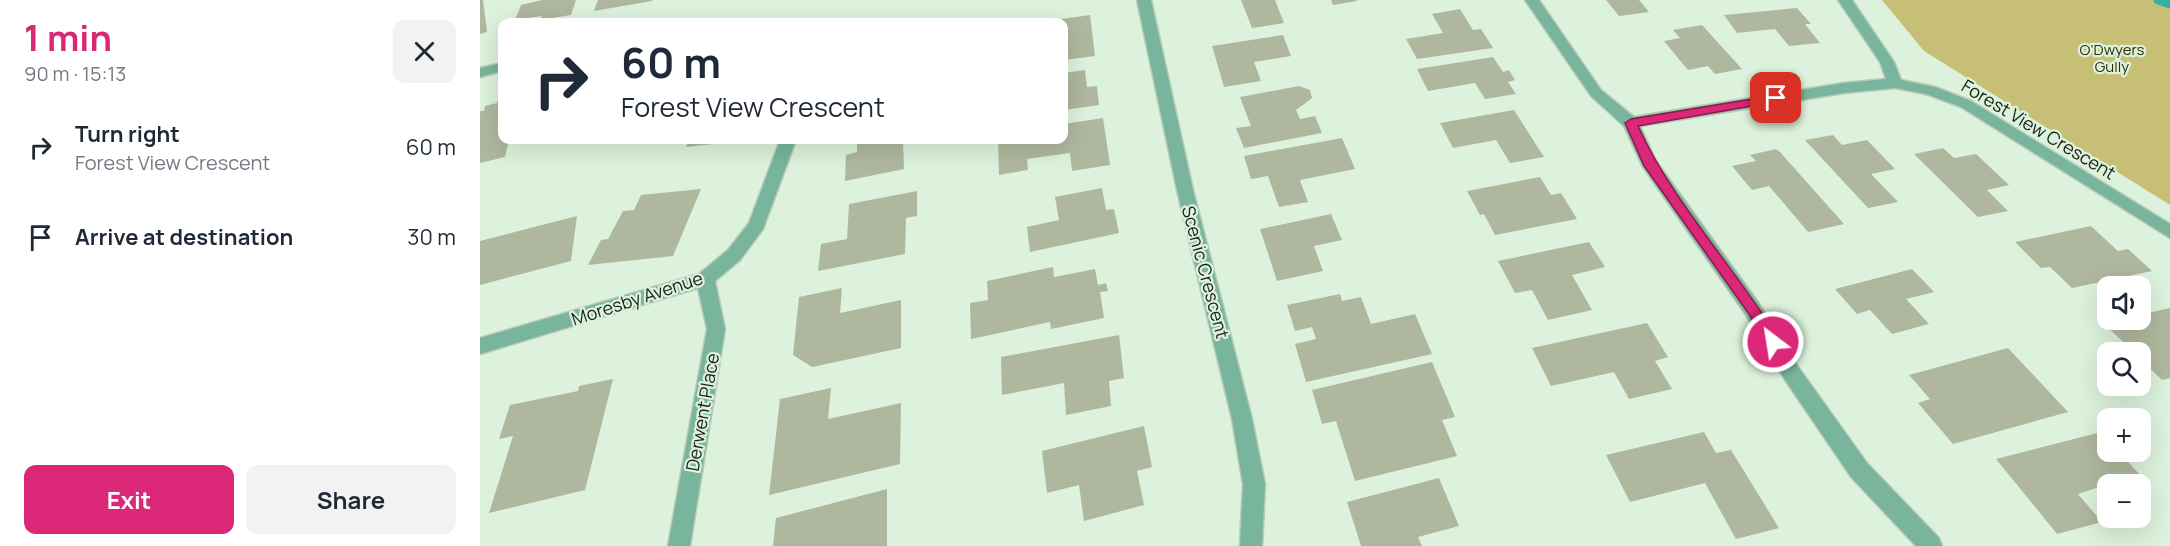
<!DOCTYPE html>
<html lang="en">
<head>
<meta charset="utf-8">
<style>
  :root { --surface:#fff; --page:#f2f2f3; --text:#1f2937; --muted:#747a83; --accent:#db2777 }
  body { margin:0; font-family:Manrope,sans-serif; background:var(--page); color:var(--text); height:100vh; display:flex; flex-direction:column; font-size:22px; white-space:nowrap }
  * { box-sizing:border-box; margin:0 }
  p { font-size:20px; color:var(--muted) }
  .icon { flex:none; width:33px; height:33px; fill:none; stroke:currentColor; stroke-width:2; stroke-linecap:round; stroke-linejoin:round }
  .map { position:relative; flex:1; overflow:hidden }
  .drawer { display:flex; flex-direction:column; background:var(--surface); width:480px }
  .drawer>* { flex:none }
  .hud { position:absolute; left:18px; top:18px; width:570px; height:126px; border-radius:12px; box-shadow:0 6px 24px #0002; background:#fff; color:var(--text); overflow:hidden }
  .tools { position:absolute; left:1617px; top:276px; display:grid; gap:12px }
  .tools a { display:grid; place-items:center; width:54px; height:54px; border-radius:12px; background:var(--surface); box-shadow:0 6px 24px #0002; font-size:30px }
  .pin { position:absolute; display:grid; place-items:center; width:51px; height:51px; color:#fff; margin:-26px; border-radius:12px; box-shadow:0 3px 9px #0006 }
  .me { position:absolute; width:66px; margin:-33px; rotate:329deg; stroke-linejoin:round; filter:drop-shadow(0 0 4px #0008) }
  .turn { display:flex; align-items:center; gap:21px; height:126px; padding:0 24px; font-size:27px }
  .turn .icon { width:78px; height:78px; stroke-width:2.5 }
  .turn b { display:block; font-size:42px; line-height:51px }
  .round { display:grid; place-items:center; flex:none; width:63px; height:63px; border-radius:12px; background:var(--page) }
  .headline { display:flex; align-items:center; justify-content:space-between; height:102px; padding:0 24px }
  h1 { font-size:36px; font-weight:700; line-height:45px; color:var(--accent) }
  .primary-button { display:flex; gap:12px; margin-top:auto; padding:12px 24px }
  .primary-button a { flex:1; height:69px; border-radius:12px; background:var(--accent); color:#fff; font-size:24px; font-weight:700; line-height:69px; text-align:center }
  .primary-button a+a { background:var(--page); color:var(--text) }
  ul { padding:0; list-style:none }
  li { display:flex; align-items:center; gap:18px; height:90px; padding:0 24px }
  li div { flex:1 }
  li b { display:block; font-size:22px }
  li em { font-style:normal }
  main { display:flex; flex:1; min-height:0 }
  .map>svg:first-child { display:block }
  .green { fill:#c8bf77 }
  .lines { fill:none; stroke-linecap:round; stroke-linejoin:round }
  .stream { stroke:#38afa6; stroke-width:9 }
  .building { fill:#afb89e }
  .minor-casing { stroke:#b9ccb9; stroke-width:3 }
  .minor { fill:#78b59c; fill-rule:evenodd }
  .route { fill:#db2777; stroke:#8e194d; stroke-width:1.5 }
  .labels { text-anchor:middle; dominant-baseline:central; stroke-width:4.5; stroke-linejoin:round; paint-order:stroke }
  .far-park-label { font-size:15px; fill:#312d08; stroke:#dcf2dc }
  .street-label { font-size:18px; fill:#182018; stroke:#dcf2dc }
</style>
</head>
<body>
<main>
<section class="drawer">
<div class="headline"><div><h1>1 min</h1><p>90 m · 15:13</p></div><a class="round"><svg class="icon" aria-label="close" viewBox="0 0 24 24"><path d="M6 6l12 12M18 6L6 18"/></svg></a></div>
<ul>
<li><svg class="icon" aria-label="right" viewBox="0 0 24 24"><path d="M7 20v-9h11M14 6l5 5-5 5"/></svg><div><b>Turn right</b><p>Forest View Crescent</p></div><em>60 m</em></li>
<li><svg class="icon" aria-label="arrive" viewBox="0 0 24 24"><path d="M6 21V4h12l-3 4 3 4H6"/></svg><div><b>Arrive at destination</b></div><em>30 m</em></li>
</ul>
<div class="primary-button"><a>Exit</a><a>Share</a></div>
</section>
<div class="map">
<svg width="1690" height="546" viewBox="0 0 1690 546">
  <rect width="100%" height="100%" fill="#dcf2dc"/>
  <polygon class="green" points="1402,0 1690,0 1690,205 1444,51"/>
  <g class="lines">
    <polyline class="stream" points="1678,0 1690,4"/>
  </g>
  <g class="building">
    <polygon points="0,0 3,0 7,32 0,34"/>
    <polygon points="62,0 96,0 91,15 60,20 62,16 35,20 41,5"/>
    <polygon points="118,0 172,0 172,1 114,11"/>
    <polygon points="761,0 795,0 804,23 772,28"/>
    <polygon points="851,0 877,0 877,1 853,5"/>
    <polygon points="1126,0 1159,0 1169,12 1139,16"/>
    <polygon points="1317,8 1331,24 1325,24 1340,43 1309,46 1295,29 1257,33 1244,15"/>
    <polygon points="980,9 993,30 1001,29 1013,48 937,59 926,39 963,33 952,14"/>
    <polygon points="610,15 615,56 584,60 584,22 575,22 575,20"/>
    <polygon points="1222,25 1262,69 1235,74 1228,66 1208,70 1184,41 1200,38 1193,30"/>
    <polygon points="803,35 811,56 774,62 781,81 744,87 732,46"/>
    <polygon points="1013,57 1023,72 1029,70 1035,80 1028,82 1036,94 1005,99 995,83 948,91 937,69"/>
    <polygon points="605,70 607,87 617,86 619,105 584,110 584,73"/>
    <polygon points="819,86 830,90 832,98 816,110 820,119 835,116 842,133 764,148 756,128 771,126 760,97"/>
    <polygon points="22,97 22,140 29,140 25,157 0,163 0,111 4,111 5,106 17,103 18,98"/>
    <polygon points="1034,110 1064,157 1030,163 1016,140 973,148 960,123"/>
    <polygon points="623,118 630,165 592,171 590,153 547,159 548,170 519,175 518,140 584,140 584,124"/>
    <polygon points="1353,135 1362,145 1387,140 1415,169 1391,174 1418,202 1388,208 1325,140"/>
    <polygon points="862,138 875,169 820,180 828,202 799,207 788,176 771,179 764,156"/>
    <polygon points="209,140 250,140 250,142 206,147"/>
    <polygon points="377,140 423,140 424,169 365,181 366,155 377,152"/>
    <polygon points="1463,148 1474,158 1496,154 1529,185 1507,190 1528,211 1498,217 1434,154"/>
    <polygon points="1296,149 1300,152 1364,224 1328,232 1289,186 1272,190 1252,166 1276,161 1270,155"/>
    <polygon points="1060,177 1071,195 1081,193 1097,219 1015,235 1004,214 1000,215 987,191"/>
    <polygon points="622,188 626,210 634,209 639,233 550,252 547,227 579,220 575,197"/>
    <polygon points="221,189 193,256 108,265 121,240 128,239 143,211 154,210 161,195"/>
    <polygon points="437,191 437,216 426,218 425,254 338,271 341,244 367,239 369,204"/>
    <polygon points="851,214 862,240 834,246 843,271 797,281 780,229"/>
    <polygon points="97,216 91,261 0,285 0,241"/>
    <polygon points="1611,226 1638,251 1648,249 1672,271 1592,288 1570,267 1561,268 1535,242"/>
    <polygon points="1109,242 1125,267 1092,275 1112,310 1068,320 1052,290 1035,293 1018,261"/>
    <polygon points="573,267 574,277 615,269 618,285 626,283 628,291 620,292 624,318 571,329 570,322 491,339 490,303 508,300 507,281"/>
    <polygon points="1432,269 1454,292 1426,299 1449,324 1412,334 1390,310 1377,314 1355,289"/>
    <polygon points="362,288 360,313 421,300 421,348 332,367 313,355 319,297"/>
    <polygon points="860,294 862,301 881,297 891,324 935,314 952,354 826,382 815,344 836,339 832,327 815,331 807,305"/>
    <polygon points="1690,308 1690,378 1682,380 1660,359 1660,352 1654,352 1624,324 1642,320 1660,320 1660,315"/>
    <polygon points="1167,323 1188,357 1175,361 1192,389 1149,399 1134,372 1071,386 1052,348"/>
    <polygon points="639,335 644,378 629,381 631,406 586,415 584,383 522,395 521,357"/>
    <polygon points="1528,348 1588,412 1473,444 1438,403 1450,399 1429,375"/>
    <polygon points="952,362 975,417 962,420 977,456 875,481 856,421 842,424 832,390"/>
    <polygon points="133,379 105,490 9,513 33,436 19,439 30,405 98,391 99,386"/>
    <polygon points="351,388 348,419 421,403 420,464 289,495 300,399"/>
    <polygon points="664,426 672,467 657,471 664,505 604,521 599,485 567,493 562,451"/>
    <polygon points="1224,432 1236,453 1251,450 1299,528 1256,539 1225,483 1150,502 1126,455"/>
    <polygon points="1621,432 1628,439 1628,452 1639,452 1662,477 1628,484 1598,494 1622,522 1577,534 1516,459"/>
    <polygon points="959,478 979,526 938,537 942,546 881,546 867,502"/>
    <polygon points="407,489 407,546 293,546 296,518"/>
  </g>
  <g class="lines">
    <defs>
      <g id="minor">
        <polygon points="657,0 671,0 713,190 772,419 785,484 782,546 760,546 763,484 752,419 697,190"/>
        <polygon points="1045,0 1059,0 1121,90 1154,117 1364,83 1406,79 1400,62 1358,0 1372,0 1414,62 1421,80 1455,87 1491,101 1690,224 1690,238 1481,107 1446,94 1415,88 1364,93 1160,126 1176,161 1280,305 1319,368 1387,463 1459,538 1462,546 1436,546 1371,477 1305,380 1266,315 1163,167 1144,126 1111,96"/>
        <polygon points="22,63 22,71 0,77 0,68"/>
        <polygon points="300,140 316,140 283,229 260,260 235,281 245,329 210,546 188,546 227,329 218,288 0,354 0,338 219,274 248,250 269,223"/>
      </g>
    </defs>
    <use href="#minor" class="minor-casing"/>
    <use href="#minor" class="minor"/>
  </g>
  <path class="route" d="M1296,95L1302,98L1300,101L1158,126C1193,203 1254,266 1298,338L1300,342L1298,346H1288L1269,314L1164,166L1145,123L1151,119Z"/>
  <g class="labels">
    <g class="far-park-label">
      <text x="1632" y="49">O'Dwyers<tspan x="1632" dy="17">Gully</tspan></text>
    </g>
    <g class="street-label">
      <text transform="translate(1559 129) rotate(31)">Forest View Crescent</text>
      <text transform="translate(726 272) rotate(75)">Scenic Crescent</text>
      <text transform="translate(157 298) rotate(-18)">Moresby Avenue</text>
      <text transform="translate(222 412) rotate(-80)">Derwent Place</text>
    </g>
  </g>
</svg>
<div class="tools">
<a><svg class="icon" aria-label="sound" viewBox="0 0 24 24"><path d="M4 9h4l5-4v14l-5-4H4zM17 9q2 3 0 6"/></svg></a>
<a><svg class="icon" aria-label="search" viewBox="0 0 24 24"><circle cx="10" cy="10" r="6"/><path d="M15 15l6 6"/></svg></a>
<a>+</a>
<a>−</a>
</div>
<div class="pin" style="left:1296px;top:98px;background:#d93025"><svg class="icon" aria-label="arrive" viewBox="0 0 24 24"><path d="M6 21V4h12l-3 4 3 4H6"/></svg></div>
<svg class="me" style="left:1293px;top:342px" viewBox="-20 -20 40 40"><circle r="17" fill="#db2777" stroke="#fff" stroke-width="3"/><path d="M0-11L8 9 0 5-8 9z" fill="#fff"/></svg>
<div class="hud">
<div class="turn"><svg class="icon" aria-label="right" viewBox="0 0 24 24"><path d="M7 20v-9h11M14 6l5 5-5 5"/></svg><div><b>60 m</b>Forest View Crescent</div></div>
</div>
</div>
</main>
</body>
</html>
